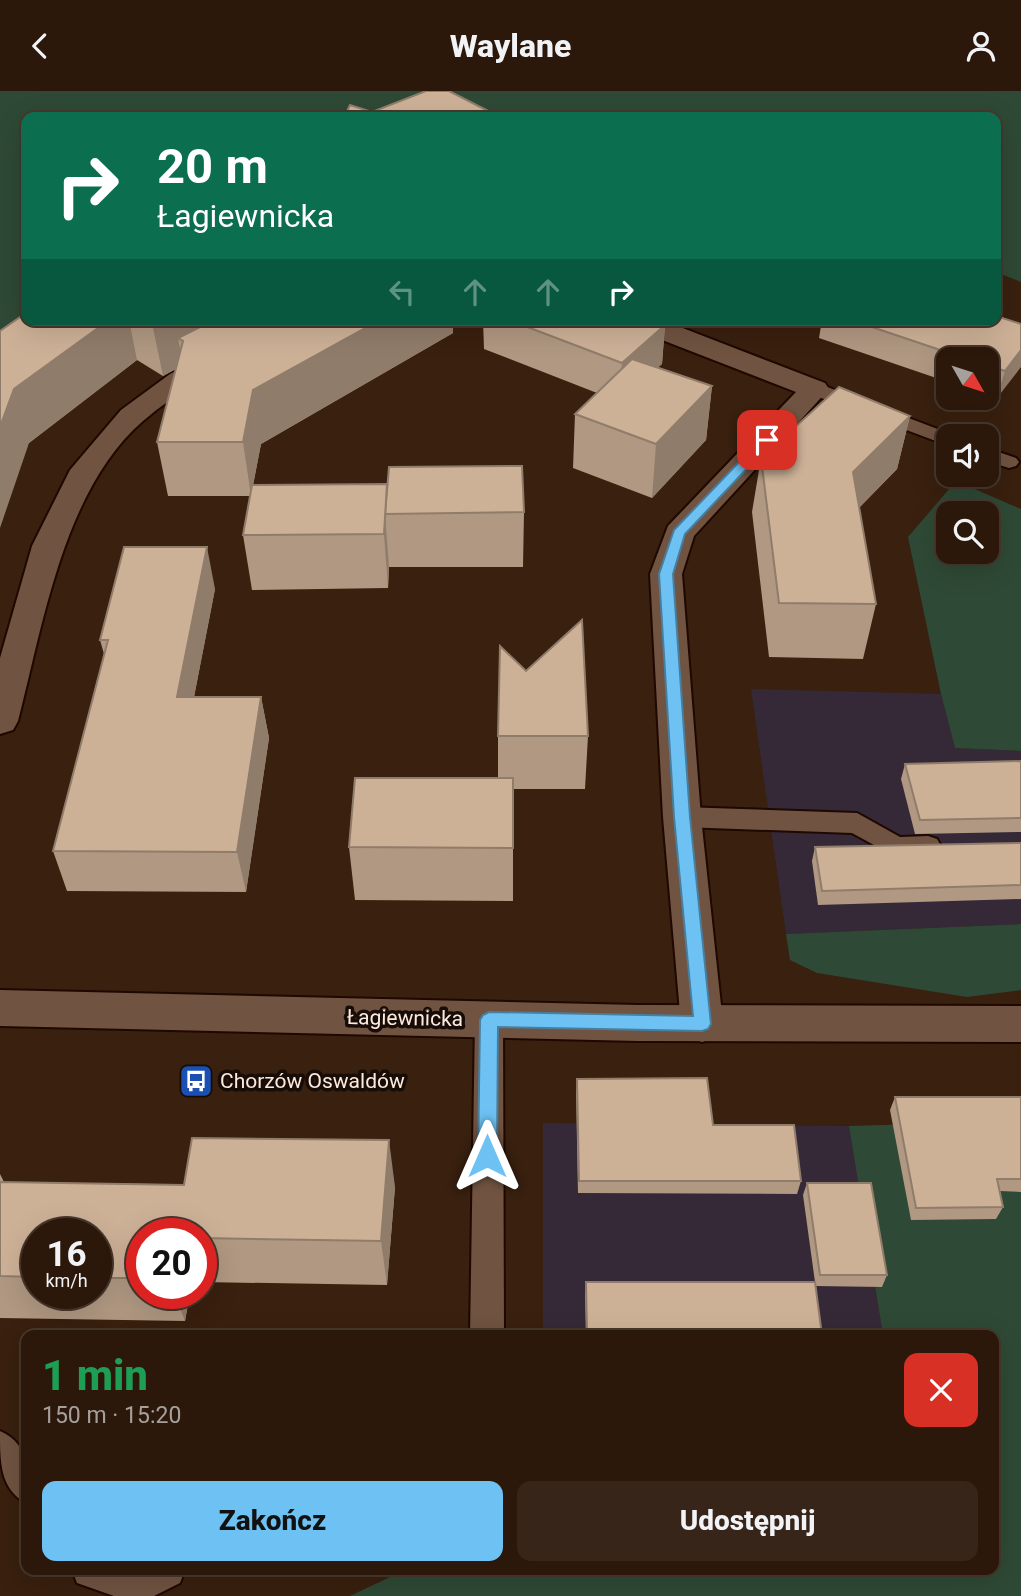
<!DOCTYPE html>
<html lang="pl">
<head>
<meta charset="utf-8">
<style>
  :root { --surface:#2b180b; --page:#372519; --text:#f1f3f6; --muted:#a6a09d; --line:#47372c; --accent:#6ec2f3 }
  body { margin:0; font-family:Roboto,sans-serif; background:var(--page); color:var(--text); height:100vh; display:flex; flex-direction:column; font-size:26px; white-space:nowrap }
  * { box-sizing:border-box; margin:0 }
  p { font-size:23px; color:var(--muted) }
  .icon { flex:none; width:38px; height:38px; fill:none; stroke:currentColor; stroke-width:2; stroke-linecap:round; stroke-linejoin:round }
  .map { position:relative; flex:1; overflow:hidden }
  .drawer { position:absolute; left:21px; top:1239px; width:978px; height:245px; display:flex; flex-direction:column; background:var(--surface); border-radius:14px; box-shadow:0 7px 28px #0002,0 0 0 2px var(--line) }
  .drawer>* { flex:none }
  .guide { position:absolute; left:21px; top:21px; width:980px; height:214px; border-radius:14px; box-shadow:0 7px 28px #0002,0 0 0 2px var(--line); background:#0b6e4f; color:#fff; overflow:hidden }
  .needle { width:46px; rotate:129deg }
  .tools { position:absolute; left:936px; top:256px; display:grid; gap:14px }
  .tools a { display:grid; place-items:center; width:63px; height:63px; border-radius:14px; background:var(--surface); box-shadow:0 7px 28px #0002,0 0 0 2px var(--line); font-size:35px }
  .speed { position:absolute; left:21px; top:1127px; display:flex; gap:14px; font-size:35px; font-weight:700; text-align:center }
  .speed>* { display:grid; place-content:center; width:91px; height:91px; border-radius:50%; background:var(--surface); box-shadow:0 7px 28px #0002,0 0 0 2px var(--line); line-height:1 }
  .speed small { font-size:18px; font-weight:400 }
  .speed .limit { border:10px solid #d22; background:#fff; color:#111 }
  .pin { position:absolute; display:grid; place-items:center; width:60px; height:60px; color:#fff; margin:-30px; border-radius:14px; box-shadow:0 4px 10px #0006 }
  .me { position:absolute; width:77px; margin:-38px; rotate:0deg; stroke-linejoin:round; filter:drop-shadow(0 0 5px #0008) }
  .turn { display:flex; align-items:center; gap:24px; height:147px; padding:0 21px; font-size:32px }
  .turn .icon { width:91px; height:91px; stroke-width:2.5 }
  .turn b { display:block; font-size:49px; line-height:60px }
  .lanes { display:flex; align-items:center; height:66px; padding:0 21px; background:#0003; justify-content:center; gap:35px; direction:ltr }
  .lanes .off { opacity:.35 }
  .round { display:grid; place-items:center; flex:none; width:74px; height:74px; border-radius:14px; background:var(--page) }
  .headline { display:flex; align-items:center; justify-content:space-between; height:119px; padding:0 21px }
  h1 { font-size:42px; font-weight:800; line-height:52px; color:#1e9e55 }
  .action { display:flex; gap:14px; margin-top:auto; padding:14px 21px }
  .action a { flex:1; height:80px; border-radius:14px; background:var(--accent); color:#111; font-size:28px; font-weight:800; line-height:80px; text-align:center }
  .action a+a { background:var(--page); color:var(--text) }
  header { display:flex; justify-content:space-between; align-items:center; height:91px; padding:0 21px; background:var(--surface); font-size:32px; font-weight:800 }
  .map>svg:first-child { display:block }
  .industrial { fill:#352938 }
  .green { fill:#2e4935; fill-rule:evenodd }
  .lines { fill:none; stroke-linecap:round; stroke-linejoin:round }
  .lane-casing { stroke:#1f0800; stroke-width:4 }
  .street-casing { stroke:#1f0800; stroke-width:4 }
  .secondary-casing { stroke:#1f0800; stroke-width:4 }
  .lane { fill:#705341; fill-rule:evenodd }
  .street { fill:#705341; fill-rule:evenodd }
  .secondary { fill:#705341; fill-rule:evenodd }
  .wall { fill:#b09882; fill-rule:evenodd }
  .shaded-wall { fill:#907c6a }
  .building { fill:#cdb197; stroke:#907c6a; stroke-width:2 }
  .route { fill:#6ec2f3; stroke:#487e9e; stroke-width:2 }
  .labels { text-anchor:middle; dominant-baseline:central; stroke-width:7; stroke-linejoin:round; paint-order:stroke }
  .street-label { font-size:21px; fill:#fceae0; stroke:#180d06 }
  .poi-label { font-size:21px; fill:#fceae0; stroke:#180d06; text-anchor:start }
</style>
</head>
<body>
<header><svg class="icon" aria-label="back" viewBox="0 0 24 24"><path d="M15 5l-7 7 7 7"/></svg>Waylane<svg class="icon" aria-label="person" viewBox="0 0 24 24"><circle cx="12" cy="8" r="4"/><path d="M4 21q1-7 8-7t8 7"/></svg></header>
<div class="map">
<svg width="1021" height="1505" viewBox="0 0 1021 1505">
  <rect width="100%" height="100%" fill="#39200f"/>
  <g class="industrial">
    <polygon points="751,598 941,603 955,657 1021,660 1021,833 786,843"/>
    <polygon points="543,1032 849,1035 883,1244 543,1244"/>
  </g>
  <g class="green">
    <polygon points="0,0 1021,0 1021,191 996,181 996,26 26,26 26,221 0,242"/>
    <path d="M956,390L1021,418V660L955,657L941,603L908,446ZM948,422H987V460H948Z"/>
    <polygon points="1021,833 1021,899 967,906 817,882 790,869 786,843"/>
    <polygon points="1021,1030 1021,1505 350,1505 405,1479 994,1479 994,1244 883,1244 849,1035"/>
  </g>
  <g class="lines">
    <defs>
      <g id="lane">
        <polygon points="815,292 822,294 956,345 948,345 948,354 941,352 808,302 805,298"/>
        <polygon points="987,357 1016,367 1019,371 1016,375 1009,377 987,370"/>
        <polygon points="682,716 857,722 900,746 928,745 937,748 941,755 937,762 896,766 852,742 682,736 673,733 669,726 673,719"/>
        <polygon points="489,917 499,920 503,929 504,1244 470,1244 475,929 479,920"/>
        <path d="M0,1340C31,1353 27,1383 26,1412C0,1398 0,1371 0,1340Z"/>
        <polygon points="72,1479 185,1479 180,1492 154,1505 114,1505 77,1492"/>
      </g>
      <g id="street">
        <path d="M277,229H313L309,235C252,263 191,288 143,330C64,398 43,533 18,630L13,639L0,643V567L32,455L70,379L121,319L170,283Z"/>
        <polygon points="622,229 662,229 825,292 829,298 694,445 682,483 701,726 723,933 717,946 702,951 687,946 681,933 663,726 650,483 668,435 796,301 626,235"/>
      </g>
      <polygon id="secondary" points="0,899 638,914 1021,915 1021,951 638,950 0,935"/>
    </defs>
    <use href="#lane" class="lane-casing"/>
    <use href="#street" class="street-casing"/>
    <use href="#secondary" class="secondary-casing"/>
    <use href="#lane" class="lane"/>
    <use href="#street" class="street"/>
    <use href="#secondary" class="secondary"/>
  </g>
  <g class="wall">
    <polygon points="26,229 453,229 453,242 261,353 253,394 524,421 523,476 389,476 388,497 252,499 243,444 250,405 168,405 157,351 176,278 163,285 137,269 29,352"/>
    <polygon points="483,229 653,229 665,234 662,273 658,276 712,295 706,349 652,407 573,377 575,323 597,302 484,258"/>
    <polygon points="822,229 996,229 1021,233 997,307 987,304 987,268 948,268 948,291 819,247"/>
    <polygon points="910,325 897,378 859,417 876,513 863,568 769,566 752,421 761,367"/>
    <polygon points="215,498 194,606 261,606 269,647 246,801 67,800 53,760 104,563 100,549"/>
    <polygon points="498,645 588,645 585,698 513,698 513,810 355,809 349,756 498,687"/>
    <polygon points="1021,670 1021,741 915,743 901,688 905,673"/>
    <polygon points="1021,752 1021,808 818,814 812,770 815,756"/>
    <polygon points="577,988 713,1034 801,1090 797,1103 578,1102 576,1001"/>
    <polygon points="895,1006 1021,1006 1021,1101 1000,1100 1003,1116 996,1128 911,1129 890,1019"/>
    <path d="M0,1083L4,1091L395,1096L387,1194L201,1191V1143H142V1202H190L185,1230L0,1227ZM37,1143H96V1202H37Z"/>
    <polygon points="807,1092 887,1184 882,1196 816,1195 822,1244 586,1244 585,1202 586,1191 815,1191 803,1104"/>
  </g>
  <g class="shaded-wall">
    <polygon points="109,229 129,229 137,269 29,352 0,437 0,336 14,298"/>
    <polygon points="158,229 271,229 183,250 178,247 183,274 163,285 152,232"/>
    <polygon points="380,229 453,229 453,242 261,353 251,405 243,351 253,299"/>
    <polygon points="665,234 662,273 619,311 622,272"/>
    <polygon points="1021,259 1021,276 997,307 1005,280"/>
    <polygon points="712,295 706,349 652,407 656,353"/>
    <polygon points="910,325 897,378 841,435 853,381"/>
    <polygon points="385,423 389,476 388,497 384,443"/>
    <polygon points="207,456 215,498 186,647 177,606"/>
    <polygon points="261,606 269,647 246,801 237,761"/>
    <polygon points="389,1049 395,1096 387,1194 381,1150"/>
    <polygon points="174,1202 190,1202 185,1230"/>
  </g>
  <g class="building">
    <polygon points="426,0 449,0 500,26 344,26 350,14 372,21"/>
    <polygon points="26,222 26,229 109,229 14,298 0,336 0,240"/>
    <polygon points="996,225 1021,233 1021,259 1005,280 987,274 987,268 967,268 851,229 996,229"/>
    <polygon points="214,229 380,229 253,299 243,351 157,351 183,250 178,247"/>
    <polygon points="509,229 653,229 665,234 622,272"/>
    <polygon points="632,268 712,295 656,353 575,323"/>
    <polygon points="839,296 910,325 853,381 876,513 779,512 761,367"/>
    <polygon points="522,375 524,421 385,423 389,376"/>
    <polygon points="387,393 384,443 243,444 252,394"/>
    <polygon points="124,456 207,456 177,606 261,606 237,761 53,760 108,549 100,549"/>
    <polygon points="582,529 588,645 498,645 500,555 526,580"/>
    <polygon points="1021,670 1021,727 920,729 905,673"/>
    <polygon points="355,687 513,687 513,757 349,756"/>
    <polygon points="1021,752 1021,794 822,800 815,756"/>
    <polygon points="707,987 713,1034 794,1034 801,1090 579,1090 577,988"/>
    <polygon points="895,1006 1021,1006 1021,1088 997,1088 1003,1116 916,1117"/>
    <polygon points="192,1047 389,1049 381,1150 201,1147 201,1143 142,1143 142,1187 96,1187 96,1143 37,1143 37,1186 0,1185 0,1091 184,1094"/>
    <polygon points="807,1092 871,1092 887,1184 820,1184"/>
    <polygon points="586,1191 815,1191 822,1244 587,1244"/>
  </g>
  <polygon class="route" points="767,345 774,349 772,351 685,443 673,483 690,726 711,933 708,938 702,940 498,936 497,1065 494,1071 487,1073 481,1071 478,1065 480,929 483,924 489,921 693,925 674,726 659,483 674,439 763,346"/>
  <defs>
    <symbol id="bus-square" viewBox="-11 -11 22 22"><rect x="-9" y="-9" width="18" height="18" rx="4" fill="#1a4fb4" stroke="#180d06"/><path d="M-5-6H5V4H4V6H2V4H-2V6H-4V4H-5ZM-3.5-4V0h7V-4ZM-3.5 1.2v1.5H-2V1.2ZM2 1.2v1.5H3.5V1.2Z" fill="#fff"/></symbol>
  </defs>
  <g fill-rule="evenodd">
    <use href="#bus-square" x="177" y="971" width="38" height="38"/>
  </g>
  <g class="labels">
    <g class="street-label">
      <text transform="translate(405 927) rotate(1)">Łagiewnicka</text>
    </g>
    <g class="poi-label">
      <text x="220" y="990">Chorzów Oswaldów</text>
    </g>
  </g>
</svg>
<div class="tools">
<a><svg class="needle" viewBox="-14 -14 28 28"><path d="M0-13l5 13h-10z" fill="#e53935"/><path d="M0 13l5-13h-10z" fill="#a6a09d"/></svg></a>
<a><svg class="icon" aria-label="sound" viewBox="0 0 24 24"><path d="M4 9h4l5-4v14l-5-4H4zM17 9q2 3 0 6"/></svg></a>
<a><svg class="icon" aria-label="search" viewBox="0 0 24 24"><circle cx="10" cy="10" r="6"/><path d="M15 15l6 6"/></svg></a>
</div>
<div class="speed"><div>16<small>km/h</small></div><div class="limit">20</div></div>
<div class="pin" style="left:767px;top:349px;background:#d93025"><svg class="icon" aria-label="arrive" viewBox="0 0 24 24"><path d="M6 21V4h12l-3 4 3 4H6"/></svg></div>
<svg class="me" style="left:487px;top:1065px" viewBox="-20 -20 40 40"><path d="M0-17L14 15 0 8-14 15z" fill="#6ec2f3" stroke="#fff" stroke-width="4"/></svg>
<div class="guide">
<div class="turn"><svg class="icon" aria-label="right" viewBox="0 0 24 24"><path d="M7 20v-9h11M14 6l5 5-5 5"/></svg><div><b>20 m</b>Łagiewnicka</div></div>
<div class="lanes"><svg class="icon off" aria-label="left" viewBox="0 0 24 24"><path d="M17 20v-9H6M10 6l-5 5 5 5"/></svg><svg class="icon off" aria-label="ahead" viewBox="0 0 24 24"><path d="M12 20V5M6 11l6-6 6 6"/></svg><svg class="icon off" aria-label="ahead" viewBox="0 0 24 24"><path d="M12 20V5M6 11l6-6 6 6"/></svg><svg class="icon" aria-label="right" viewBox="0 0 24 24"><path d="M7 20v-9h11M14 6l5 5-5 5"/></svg></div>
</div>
<section class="drawer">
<div class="headline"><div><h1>1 min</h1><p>150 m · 15:20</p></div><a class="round" style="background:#d93025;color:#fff"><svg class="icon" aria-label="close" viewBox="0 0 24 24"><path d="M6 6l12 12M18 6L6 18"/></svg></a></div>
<div class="action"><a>Zakończ</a><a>Udostępnij</a></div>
</section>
</div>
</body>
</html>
